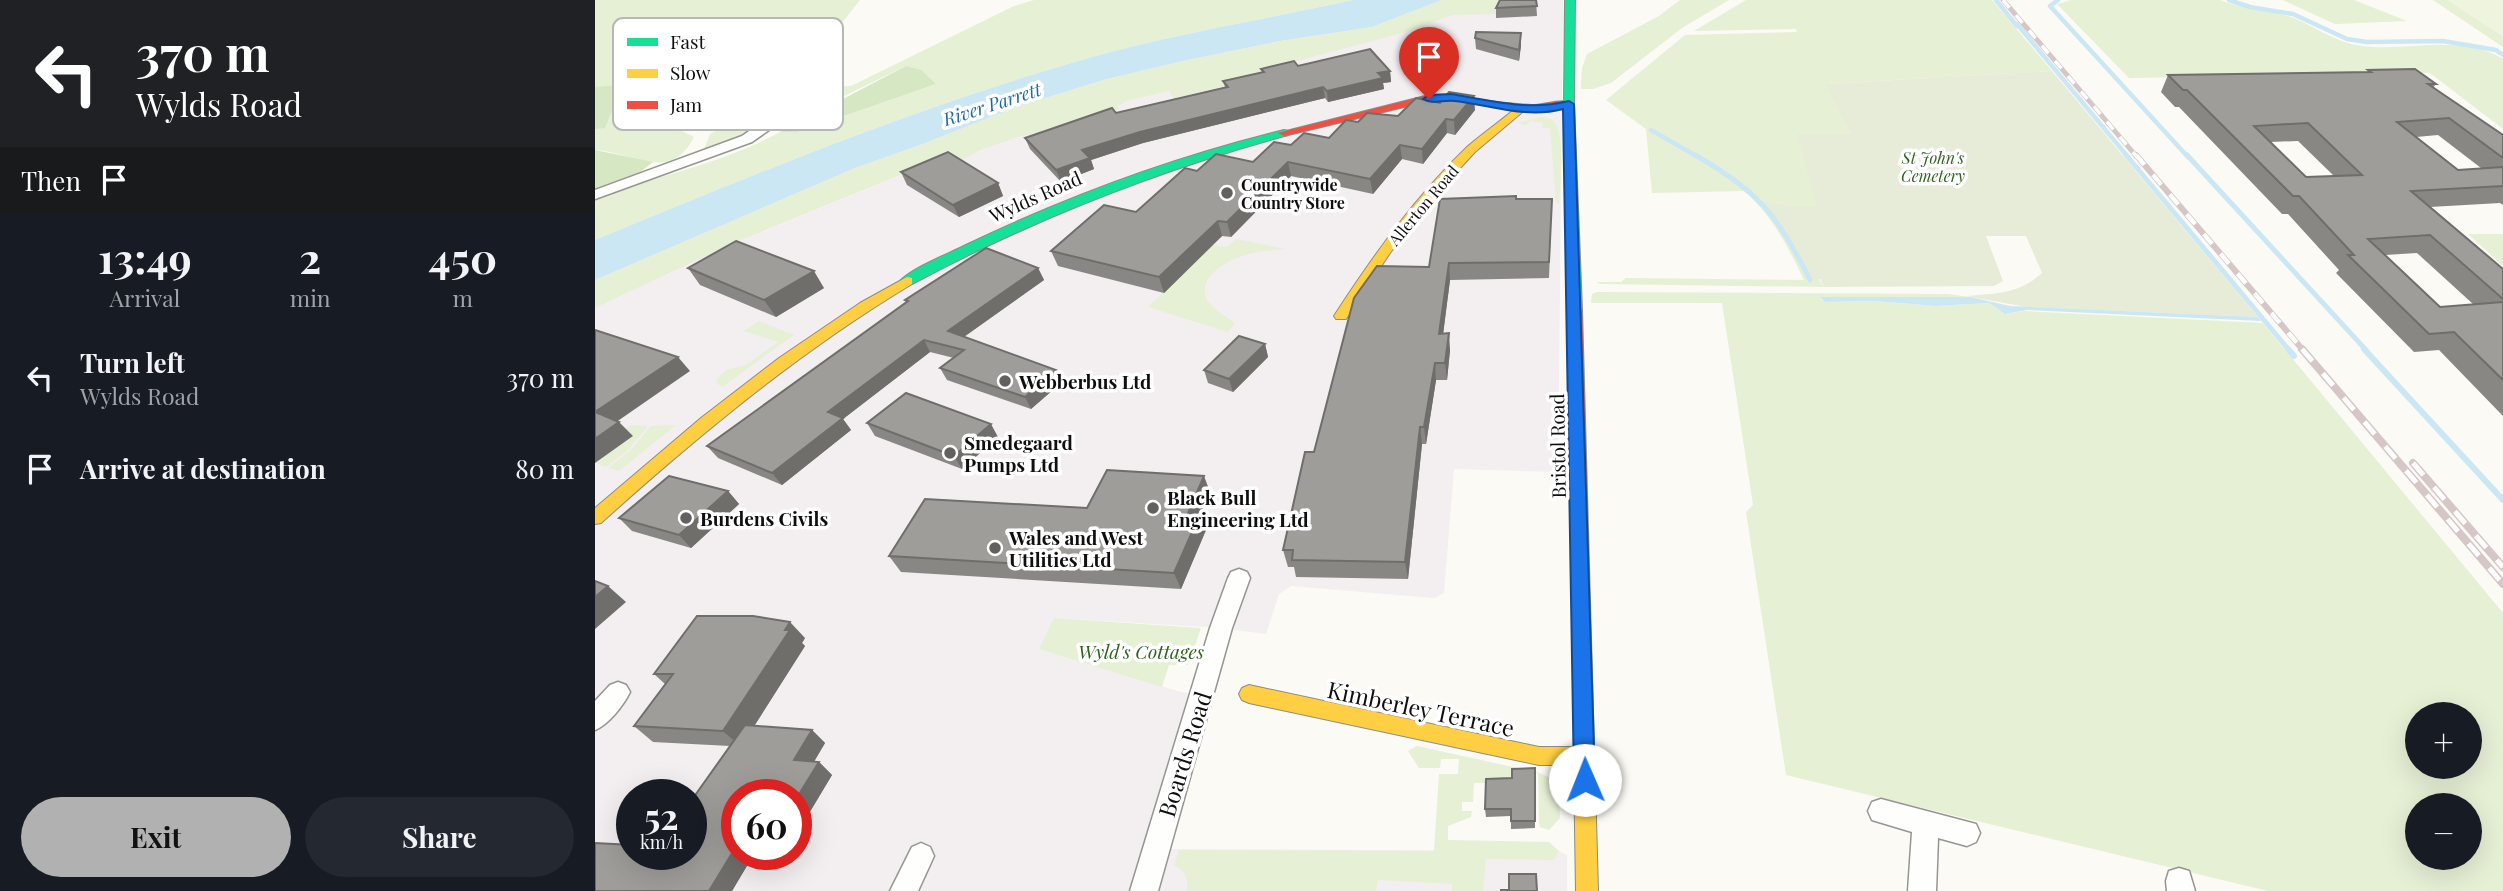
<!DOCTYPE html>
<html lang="en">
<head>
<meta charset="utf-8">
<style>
  :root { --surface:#171b24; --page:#242831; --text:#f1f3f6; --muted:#9ea1a6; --accent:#b1b1b2 }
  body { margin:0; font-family:"Playfair Display",serif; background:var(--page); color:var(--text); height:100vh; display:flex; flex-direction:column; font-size:26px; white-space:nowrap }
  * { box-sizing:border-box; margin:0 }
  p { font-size:23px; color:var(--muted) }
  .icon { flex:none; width:38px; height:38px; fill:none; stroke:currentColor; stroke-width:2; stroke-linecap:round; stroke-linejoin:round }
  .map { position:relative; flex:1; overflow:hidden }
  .sheet { display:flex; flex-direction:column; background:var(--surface); width:595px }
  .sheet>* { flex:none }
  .hud { background:#202124; color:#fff; overflow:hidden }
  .controls { position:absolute; left:1810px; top:702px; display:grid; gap:14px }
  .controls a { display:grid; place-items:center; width:77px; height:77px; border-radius:50%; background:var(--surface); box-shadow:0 7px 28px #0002; font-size:35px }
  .speed { position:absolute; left:21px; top:779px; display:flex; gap:14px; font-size:35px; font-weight:700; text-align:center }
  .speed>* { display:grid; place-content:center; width:91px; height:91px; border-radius:50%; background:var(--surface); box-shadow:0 7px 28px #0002; line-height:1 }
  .speed small { font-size:18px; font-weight:400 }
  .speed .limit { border:10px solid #d22; background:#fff; color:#111 }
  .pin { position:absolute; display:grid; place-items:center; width:60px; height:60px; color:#fff; margin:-72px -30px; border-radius:50% 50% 50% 0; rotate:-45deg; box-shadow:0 0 7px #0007 }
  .pin .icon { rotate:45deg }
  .me { position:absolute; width:77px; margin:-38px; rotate:359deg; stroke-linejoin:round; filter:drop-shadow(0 0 5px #0008) }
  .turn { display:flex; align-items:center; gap:24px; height:147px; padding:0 21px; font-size:32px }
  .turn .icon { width:91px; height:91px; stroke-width:2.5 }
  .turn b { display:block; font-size:49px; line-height:60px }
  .then { display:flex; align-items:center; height:66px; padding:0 21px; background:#0003; gap:14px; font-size:26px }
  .eta { display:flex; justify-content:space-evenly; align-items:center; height:119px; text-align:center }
  .eta b { font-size:42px; font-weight:700; line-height:49px }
  .button { display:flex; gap:14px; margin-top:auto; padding:14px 21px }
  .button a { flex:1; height:80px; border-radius:42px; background:var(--accent); color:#111; font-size:28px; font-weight:700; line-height:80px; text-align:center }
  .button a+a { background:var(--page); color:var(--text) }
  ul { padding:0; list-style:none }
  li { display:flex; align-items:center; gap:21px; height:91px; padding:0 21px }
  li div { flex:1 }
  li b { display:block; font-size:26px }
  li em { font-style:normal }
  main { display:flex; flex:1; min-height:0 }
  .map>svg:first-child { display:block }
  .industrial { fill:#f3eef0; fill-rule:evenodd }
  .green { fill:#e6f0d5; fill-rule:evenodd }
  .forest { fill:#d6e8c3 }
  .cemetery { fill:#e7ecd8 }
  .pitch { fill:#eff4df }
  .water { fill:#cbe7f4 }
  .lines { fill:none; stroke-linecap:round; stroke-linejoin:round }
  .stream-far2 { stroke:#cbe7f4; stroke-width:4.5 }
  .stream-far1 { stroke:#cbe7f4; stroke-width:5 }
  .stream { stroke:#cbe7f4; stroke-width:6 }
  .street-casing { stroke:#959592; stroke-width:3 }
  .fast-casing { stroke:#8c8b89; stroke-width:2 }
  .slow-casing { stroke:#8c8b89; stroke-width:2 }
  .jam-casing { stroke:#8c8b89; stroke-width:2 }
  .street { fill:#fefefd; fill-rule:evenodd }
  .fast { fill:#16e098; fill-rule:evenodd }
  .slow { fill:#ffcf43; fill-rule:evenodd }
  .jam { fill:#f24e42; fill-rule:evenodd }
  .rail-far2-casing { stroke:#d7c6c6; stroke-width:5 }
  .rail-far1-casing { stroke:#d7c6c6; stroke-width:6 }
  .rail-casing { stroke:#d7c6c6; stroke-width:8 }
  .rail-far2 { stroke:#fff; stroke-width:3.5; stroke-dasharray:10; stroke-linecap:butt }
  .rail-far1 { stroke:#fff; stroke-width:4.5; stroke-dasharray:13; stroke-linecap:butt }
  .rail { stroke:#fff; stroke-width:5; stroke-dasharray:16; stroke-linecap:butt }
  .wall { fill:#898784; fill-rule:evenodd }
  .shaded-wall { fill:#6f6e6b }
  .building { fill:#9f9d99; stroke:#6f6e6b; stroke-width:2; fill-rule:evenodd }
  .route { fill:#1a73e8; stroke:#114b97; stroke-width:2 }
  .poi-dot { fill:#62615f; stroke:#fff; stroke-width:2.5 }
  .labels { text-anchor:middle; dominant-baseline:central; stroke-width:7; stroke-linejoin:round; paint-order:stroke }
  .far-park-label { font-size:16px; font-style:italic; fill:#306521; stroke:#fff }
  .far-poi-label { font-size:16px; font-weight:bold; fill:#0f0f0f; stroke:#fff; text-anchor:start }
  .far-street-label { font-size:16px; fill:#0f0f0f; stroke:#fff }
  .far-water-label { font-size:18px; font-style:italic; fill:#1b689d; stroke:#fff }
  .street-label { font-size:19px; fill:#0f0f0f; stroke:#fff }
  .poi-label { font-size:19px; font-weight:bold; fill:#0f0f0f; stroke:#fff; text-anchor:start }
  .park-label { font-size:19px; font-style:italic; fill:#306521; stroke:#fff }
  .near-street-label { font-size:23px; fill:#0f0f0f; stroke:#fff }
  .key { fill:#fff; stroke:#b7b7b7; stroke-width:2 }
  .key-label { font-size:19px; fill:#0f0f0f }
</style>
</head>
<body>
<main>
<section class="sheet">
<div class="hud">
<div class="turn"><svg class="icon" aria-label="left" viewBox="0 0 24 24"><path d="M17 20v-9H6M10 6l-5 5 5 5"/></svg><div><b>370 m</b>Wylds Road</div></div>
<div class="then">Then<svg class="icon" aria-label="arrive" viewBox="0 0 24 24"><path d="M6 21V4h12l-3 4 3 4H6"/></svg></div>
</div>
<div class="eta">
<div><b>13:49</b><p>Arrival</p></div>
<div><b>2</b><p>min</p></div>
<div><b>450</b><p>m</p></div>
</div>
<ul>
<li><svg class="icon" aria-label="left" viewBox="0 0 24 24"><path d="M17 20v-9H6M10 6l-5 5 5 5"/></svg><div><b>Turn left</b><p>Wylds Road</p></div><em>370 m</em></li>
<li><svg class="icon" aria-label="arrive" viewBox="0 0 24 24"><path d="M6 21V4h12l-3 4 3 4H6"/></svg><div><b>Arrive at destination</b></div><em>80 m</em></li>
</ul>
<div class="button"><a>Exit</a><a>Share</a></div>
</section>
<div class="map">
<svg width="1908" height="891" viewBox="0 0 1908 891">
  <rect width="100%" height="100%" fill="#fbfaf4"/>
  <path class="industrial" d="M879,0H968L963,472L859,469L849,593L839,598L696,586L684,594L671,634L626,628L460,618L444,649L586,692L607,695L561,849L964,851L972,855V891H0V308L139,243L351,157L532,101L815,31ZM37,794H96V854H37ZM142,794H201V854H142Z"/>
  <g class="green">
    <path d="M0,0H265L196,87L178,114L145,138L116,150L109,149L115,134L180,97L186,90L204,49L109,58L91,64L56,112V121L76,119L81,128L99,137C75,184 39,152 0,150Z"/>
    <path d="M439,0H758C663,21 566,36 473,64C312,111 155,176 0,240V198C61,176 127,164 185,132L186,126L179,127L180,124L211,88L256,86L419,6ZM311,66L341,84L203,132H186L253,94Z"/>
    <polygon points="847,0 906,0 907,14 857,15 815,31 698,62 635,93 652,117 640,120 627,100 585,110 574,91 532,101 522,106 524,109 455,130 423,137 385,150 358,165 350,157 139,243 0,308 0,280 260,168 328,144 418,108 512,79 588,61 685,41 777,27"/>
    <polygon points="1085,0 1134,0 1087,28 1016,83 998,89 986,89 987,68 992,54 1064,16"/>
    <path d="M1151,0H1397L1457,71L1231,84L1256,134L1222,207H1195L1165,201L1190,231L1201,252L1230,287L1005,284L1001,282H1026L1031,278L1209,280C1193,247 1177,215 1149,191L1057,193L1051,129L1011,100L1090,35L1202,32L1201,29L1099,31Z"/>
    <path d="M1476,0H1625C1648,9 1670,9 1693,16C1720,25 1737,42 1767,46C1814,52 1865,33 1908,59V129L1835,73L1534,78L1462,4Z"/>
    <polygon points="1688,0 1759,0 1812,21 1740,24"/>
    <polygon points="1838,0 1908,0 1908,47"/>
    <path d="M945,117C950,117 957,118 960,123C970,137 965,187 964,204L961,202L955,128H947L948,123L936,121L931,125L922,123Z"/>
    <polygon points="1873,234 1908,234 1908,266"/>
    <path d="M641,239L690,249C679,251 668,250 657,253C641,257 607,271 610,293C611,306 630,316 640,323L633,332L553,307L618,245L632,247Z"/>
    <path d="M1002,292L1353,294L1375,297L1225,298L1230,302L1279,301L1341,306L1394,303L1410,314L1428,311L1668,323L1908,613V891H1673L1191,775L1151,512L1158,505L1127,303H996L997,294ZM1822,714H1874V766H1822ZM1822,805H1874V858H1822Z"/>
    <polygon points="164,321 199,335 127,387 123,384 121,380 131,370 151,365 183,342 149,331"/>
    <polygon points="36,425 53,426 32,451 11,467 0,463 37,437 27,431"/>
    <polygon points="81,425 24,471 13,468 35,451 56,426"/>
    <polygon points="459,618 606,628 593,665 574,665 567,687 444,649"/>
    <path d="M822,746L945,773L964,782L965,818L954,830L945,827L944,823L943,773H916L915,783H879L878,802H867V811H877L876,817L853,826V840L954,842L964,851L959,860L891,859L888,891H857V884L783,880L781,891H592C593,877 591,872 579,865L584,850L839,851L844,774H863L864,759H846L845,768H824L813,751Z"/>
  </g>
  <g class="forest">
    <polygon points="311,66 326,70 341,84 203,132 185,132"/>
    <polygon points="48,83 35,103 17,111 10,128 0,129 0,87"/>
    <polygon points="0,150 58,162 45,172 0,189"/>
  </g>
  <path class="cemetery" d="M1457,71L1663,317L1432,307L1375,297L1373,296C1403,293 1424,294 1447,273L1431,236H1391L1408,281L1399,286L1230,287L1225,279L1215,280L1190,231L1164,200L1195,207H1222L1202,134H1256L1230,84Z"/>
  <polygon class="pitch" points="1852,0 1908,0 1908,37"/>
  <g class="water">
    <path d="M758,0H847L777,27L685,41L588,61L512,79L418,108L328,144L260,168L0,280V240C155,176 312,111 473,64C566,36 663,21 758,0Z"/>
    <polygon points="1225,297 1375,297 1415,306 1663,317 1666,321 1432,310 1410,314 1394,303 1341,306 1279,301 1230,302"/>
  </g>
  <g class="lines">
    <g class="stream-far2">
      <polyline points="1401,0 1422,26"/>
      <polyline points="1463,0 1455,6 1593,157"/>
      <polyline points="1634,0 1655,7 1698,14 1752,39 1772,42 1848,41 1901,50 1908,55"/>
      <polyline points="1422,24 1533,157"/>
      <polyline points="1056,130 1103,157"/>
    </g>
    <g class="stream-far1">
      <path d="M1100,155C1163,191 1183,215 1215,280"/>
      <polyline points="1531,155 1694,350"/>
      <polyline points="1592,155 1771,350"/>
    </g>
    <g class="stream">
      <polyline points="1693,349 1699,356"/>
      <polyline points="1769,349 1908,500"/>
    </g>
    <defs>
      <g id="street">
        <polygon points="203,85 209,89 184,123 157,142 0,199 0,190 147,136 174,117 198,86"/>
        <polygon points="644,569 652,572 655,578 637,628 563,891 535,891 615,628 633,578 636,572"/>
        <path d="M23,682L31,685L35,692C28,706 14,724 0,730V701L15,685Z"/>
        <polygon points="1286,799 1381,824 1385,833 1381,842 1372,846 1343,838 1341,891 1313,891 1317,832 1277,820 1273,811 1277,802"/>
        <polygon points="326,843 335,847 339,856 323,891 295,891 317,847"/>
        <polygon points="1584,868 1594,871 1600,891 1572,891 1571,881 1574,871"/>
      </g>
      <g id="fast">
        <polygon points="970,0 980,0 979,104 987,310 980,314 973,310 969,104"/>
        <path d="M689,130L693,131V135C561,171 437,220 317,284L312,285L305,281C319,267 353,254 371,245C473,196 579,157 689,130Z"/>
      </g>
      <g id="slow">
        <path d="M922,107L931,109L880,152L844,191L795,253L751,319H741L739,316C778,256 820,197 872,147C888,133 906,121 922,107Z"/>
        <path d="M312,277L317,278V284C204,352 104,435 6,523L0,524V508L106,418L184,358L265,303Z"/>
        <polygon points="987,631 994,633 996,639 1003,891 981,891 979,765 944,765 654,703 647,700 644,694 647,688 654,685 944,747 979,747 978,639 980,633"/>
      </g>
      <g id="jam">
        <path d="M834,95C869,96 903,104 937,105C950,105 969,97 979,104L974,107L938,111L869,102L834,101L689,136L683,133Z"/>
        <polygon points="980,306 987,310 996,639 994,645 987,647 980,645 978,639 973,310"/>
      </g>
    </defs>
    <use href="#street" class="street-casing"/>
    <use href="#fast" class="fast-casing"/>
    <use href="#slow" class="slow-casing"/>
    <use href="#jam" class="jam-casing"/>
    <use href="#street" class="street"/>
    <use href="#fast" class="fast"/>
    <use href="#slow" class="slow"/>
    <use href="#jam" class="jam"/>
    <defs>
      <polyline id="rail-far2" points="1408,0 1542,157"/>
      <polyline id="rail-far1" points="1541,155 1708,350"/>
      <g id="rail">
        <polyline points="1707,349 1908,584"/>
        <polyline points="1818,463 1908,567"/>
      </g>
    </defs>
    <use href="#rail-far2" class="rail-far2-casing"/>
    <use href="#rail-far1" class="rail-far1-casing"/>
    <use href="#rail" class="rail-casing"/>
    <use href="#rail-far2" class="rail-far2"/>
    <use href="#rail-far1" class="rail-far1"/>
    <use href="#rail" class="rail"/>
  </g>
  <g class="wall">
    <polygon points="941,0 942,16 901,18 901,8"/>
    <polygon points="880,38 926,45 924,61 881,49"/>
    <polygon points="703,66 795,71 796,82 788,83 789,89 733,102 730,98 548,143 496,160 499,169 466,182 435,149 430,138 521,113 630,87 628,81 667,72 666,69"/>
    <path d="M1773,70L1841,84L1838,88L1908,135V205L1905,203L1835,207L1908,269V416L1844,350L1819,352L1741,273L1744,270L1693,214H1687L1584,107H1580L1566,92L1573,75L1772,72ZM1843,135L1886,168L1863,170L1821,137ZM1703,141L1739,176L1711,177L1675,142ZM1822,253L1878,304L1845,307L1790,255Z"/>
    <polygon points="880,110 860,135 852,133 828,164 807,159 778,194 696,176 636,237 627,236 569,293 463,266 456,251 541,212 602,171 658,162 696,145 734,138 763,122 803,116"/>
    <polygon points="306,172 403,183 408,196 364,217 312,185"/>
    <polygon points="921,199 957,199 954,278 855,280 848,333 855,350 852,380 841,380 831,444 827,444 813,579 701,577 699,567 693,567 688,550 719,452 834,267"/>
    <polygon points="93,268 229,288 181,317 105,285"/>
    <polygon points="443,268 449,280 369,337 467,382 436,409 352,380 345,368 359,358 335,352 248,419 256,430 187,485 123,458 112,446 311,303 310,300"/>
    <polygon points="670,344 673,357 638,392 613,383 609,370"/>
    <polygon points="272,423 403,437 367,469 280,436"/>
    <polygon points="133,491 144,504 96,548 37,531 24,518"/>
    <polygon points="615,492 605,516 611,530 586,589 306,572 294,556 492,508"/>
    <polygon points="210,638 207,643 210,646 159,726 217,730 230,743 219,762 224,762 237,775 201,835 201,794 142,794 142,854 159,854 137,891 0,891 96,854 135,746 58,742 39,726 70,684 59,674"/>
    <polygon points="940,768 940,828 916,829 916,816 891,817 890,809 917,778"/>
  </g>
  <g class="shaded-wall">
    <polygon points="926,33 926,45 924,61 924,50"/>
    <polygon points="795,71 796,82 788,83 789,89 733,102 732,91 783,73"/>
    <polygon points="728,87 730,98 548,143 496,160 499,169 466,182 461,170 487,150 545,132"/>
    <polygon points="879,96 880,110 860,135 859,120"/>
    <polygon points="851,119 852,133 828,164 827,149"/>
    <polygon points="805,145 807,159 778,194 775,179"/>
    <polygon points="693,162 696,176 636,237 632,222"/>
    <polygon points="403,183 408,196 364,217 358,205"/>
    <polygon points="623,221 627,236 569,293 564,277"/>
    <polygon points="854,263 855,280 846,351 844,334"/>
    <polygon points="443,268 449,280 360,343 353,331"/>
    <polygon points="219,271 229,288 181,317 169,300"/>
    <polygon points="854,333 855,350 852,380 850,363"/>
    <polygon points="329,340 335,352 248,419 256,430 187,485 177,473 233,412"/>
    <polygon points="670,344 673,357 638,392 634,379"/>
    <polygon points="83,357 95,371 14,427 0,412"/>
    <polygon points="840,363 841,380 831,444 829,427"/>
    <polygon points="461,370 467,382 436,409 430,397"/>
    <polygon points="24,422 38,436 0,463 0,439"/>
    <polygon points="396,424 403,437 367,469 359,456"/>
    <polygon points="825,427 827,444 813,579 810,562"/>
    <polygon points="609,476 615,492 605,516 611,530 586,589 579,573 593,513"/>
    <polygon points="133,491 144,504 96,548 84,535"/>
    <polygon points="13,586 31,602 0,629 0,597"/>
    <polygon points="195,622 210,638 207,643 210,646 146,747 128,731"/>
    <polygon points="217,730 230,743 212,773 199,760"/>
    <polygon points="224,762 237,775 201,835 201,799"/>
    <polygon points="142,845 142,854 159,854 137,891 114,891"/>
  </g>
  <g class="building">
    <polygon points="905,0 941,0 942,6 901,8"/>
    <polygon points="881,32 926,33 924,50 880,38"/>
    <polygon points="775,49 795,71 783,73 788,78 732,91 728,87 545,132 487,150 495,158 461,170 430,138 517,108 521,113 633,87 628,81 669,72 666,69 699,61 703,66"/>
    <path d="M1820,69L1841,84H1833L1908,135V158L1854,118L1802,122L1863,170L1908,167V186L1816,191L1908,269V299L1835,235L1773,239L1845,307L1908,302V380L1859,332L1834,334L1753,255H1759L1704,196H1698L1592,90H1588L1573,75L1776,72L1773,70ZM1713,123L1767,175L1711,177L1659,126Z"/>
    <polygon points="854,92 879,96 859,120 851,119 827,149 805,145 775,179 693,162 632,222 623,221 564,277 456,251 509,205 541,212 590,168 602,171 621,154 658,162 679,142 696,145 709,133 734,138 751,120 763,122 772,113 803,116 821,98 845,103"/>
    <polygon points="353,152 403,183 358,205 306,172"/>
    <polygon points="921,196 921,199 957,199 954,262 854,263 844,334 854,333 850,363 840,363 829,427 825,427 810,562 697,560 698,550 688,550 710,452 719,452 759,298 782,266 834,267 845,199"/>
    <polygon points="141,241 219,271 169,300 93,268"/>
    <polygon points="391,248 443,268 353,331 461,370 430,397 345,368 369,350 329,340 233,412 248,418 177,473 112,446 313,301 310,300"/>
    <polygon points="0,330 83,357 0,412 24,422 0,439"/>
    <polygon points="644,336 670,344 634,379 609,370"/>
    <polygon points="311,393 396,424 359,456 272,423"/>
    <polygon points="512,470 609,476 593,513 605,514 579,573 294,556 330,499 492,508"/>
    <polygon points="74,476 133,491 84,535 24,518"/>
    <polygon points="0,581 13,586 0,597"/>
    <polygon points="102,616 158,616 195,622 190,630 195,630 128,731 39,726 78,674 59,674"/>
    <polygon points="150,725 217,730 199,760 224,762 201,799 201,794 142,794 142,845 114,891 0,891 0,843 37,845 37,854 96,854 96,801"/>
    <polygon points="940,768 940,821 916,821 916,809 890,809 891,779 917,778 917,769"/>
    <polygon points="914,874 941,874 942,891 906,891 906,890 914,890"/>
  </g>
  <path class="route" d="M856,94C896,101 934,111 974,101L979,104L1000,780L997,787L990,790L982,787L979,780L968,109C931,119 896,105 860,101C849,99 837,105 828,99L834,95Z"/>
  <g class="poi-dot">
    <circle cx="632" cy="193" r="7"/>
    <circle cx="410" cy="381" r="7"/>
    <circle cx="355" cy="453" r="7"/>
    <circle cx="558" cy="508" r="7"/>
    <circle cx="91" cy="518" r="7"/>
    <circle cx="400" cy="548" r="7"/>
  </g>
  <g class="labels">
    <g class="far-park-label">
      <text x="1338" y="157">St John's<tspan x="1338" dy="18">Cemetery</tspan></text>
    </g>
    <g class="far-poi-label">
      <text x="646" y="184">Countrywide<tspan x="646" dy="18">Country Store</tspan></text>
    </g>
    <g class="far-street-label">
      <text transform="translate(828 205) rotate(-50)">Allerton Road</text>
    </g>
    <g class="far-water-label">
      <text transform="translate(397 104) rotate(-18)">River Parrett</text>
    </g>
    <g class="street-label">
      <text transform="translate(440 196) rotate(-24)">Wylds Road</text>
      <text transform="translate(962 446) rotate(-91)">Bristol Road</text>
    </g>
    <g class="poi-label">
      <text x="424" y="381">Webberbus Ltd</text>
      <text x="369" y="442">Smedegaard<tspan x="369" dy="22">Pumps Ltd</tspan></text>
      <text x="572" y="497">Black Bull<tspan x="572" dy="22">Engineering Ltd</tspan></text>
      <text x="105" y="518">Burdens Civils</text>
      <text x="414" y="537">Wales and West<tspan x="414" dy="22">Utilities Ltd</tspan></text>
    </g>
    <g class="park-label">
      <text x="546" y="651">Wyld's Cottages</text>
    </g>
    <g class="near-street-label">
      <text transform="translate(826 708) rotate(12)">Kimberley Terrace</text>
      <text transform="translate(589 754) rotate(-73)">Boards Road</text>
    </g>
  </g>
  <rect x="18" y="18" width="230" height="112" rx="10" class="key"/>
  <rect x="32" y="38" width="31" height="8" fill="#16e098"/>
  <rect x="32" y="69" width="31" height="9" fill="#ffcf43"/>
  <rect x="32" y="101" width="31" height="8" fill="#f24e42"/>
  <g class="key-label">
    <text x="75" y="49">Fast</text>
    <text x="75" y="80">Slow</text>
    <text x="75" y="112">Jam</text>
  </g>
</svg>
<div class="controls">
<a>+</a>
<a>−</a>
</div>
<div class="speed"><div>52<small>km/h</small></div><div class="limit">60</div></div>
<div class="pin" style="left:834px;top:99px;background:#d93025"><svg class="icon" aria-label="arrive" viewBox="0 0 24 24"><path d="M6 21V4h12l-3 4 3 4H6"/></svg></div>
<svg class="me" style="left:990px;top:780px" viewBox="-20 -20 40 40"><circle r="19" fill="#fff"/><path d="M0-13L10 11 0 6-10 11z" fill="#1a73e8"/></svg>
</div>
</main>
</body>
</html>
